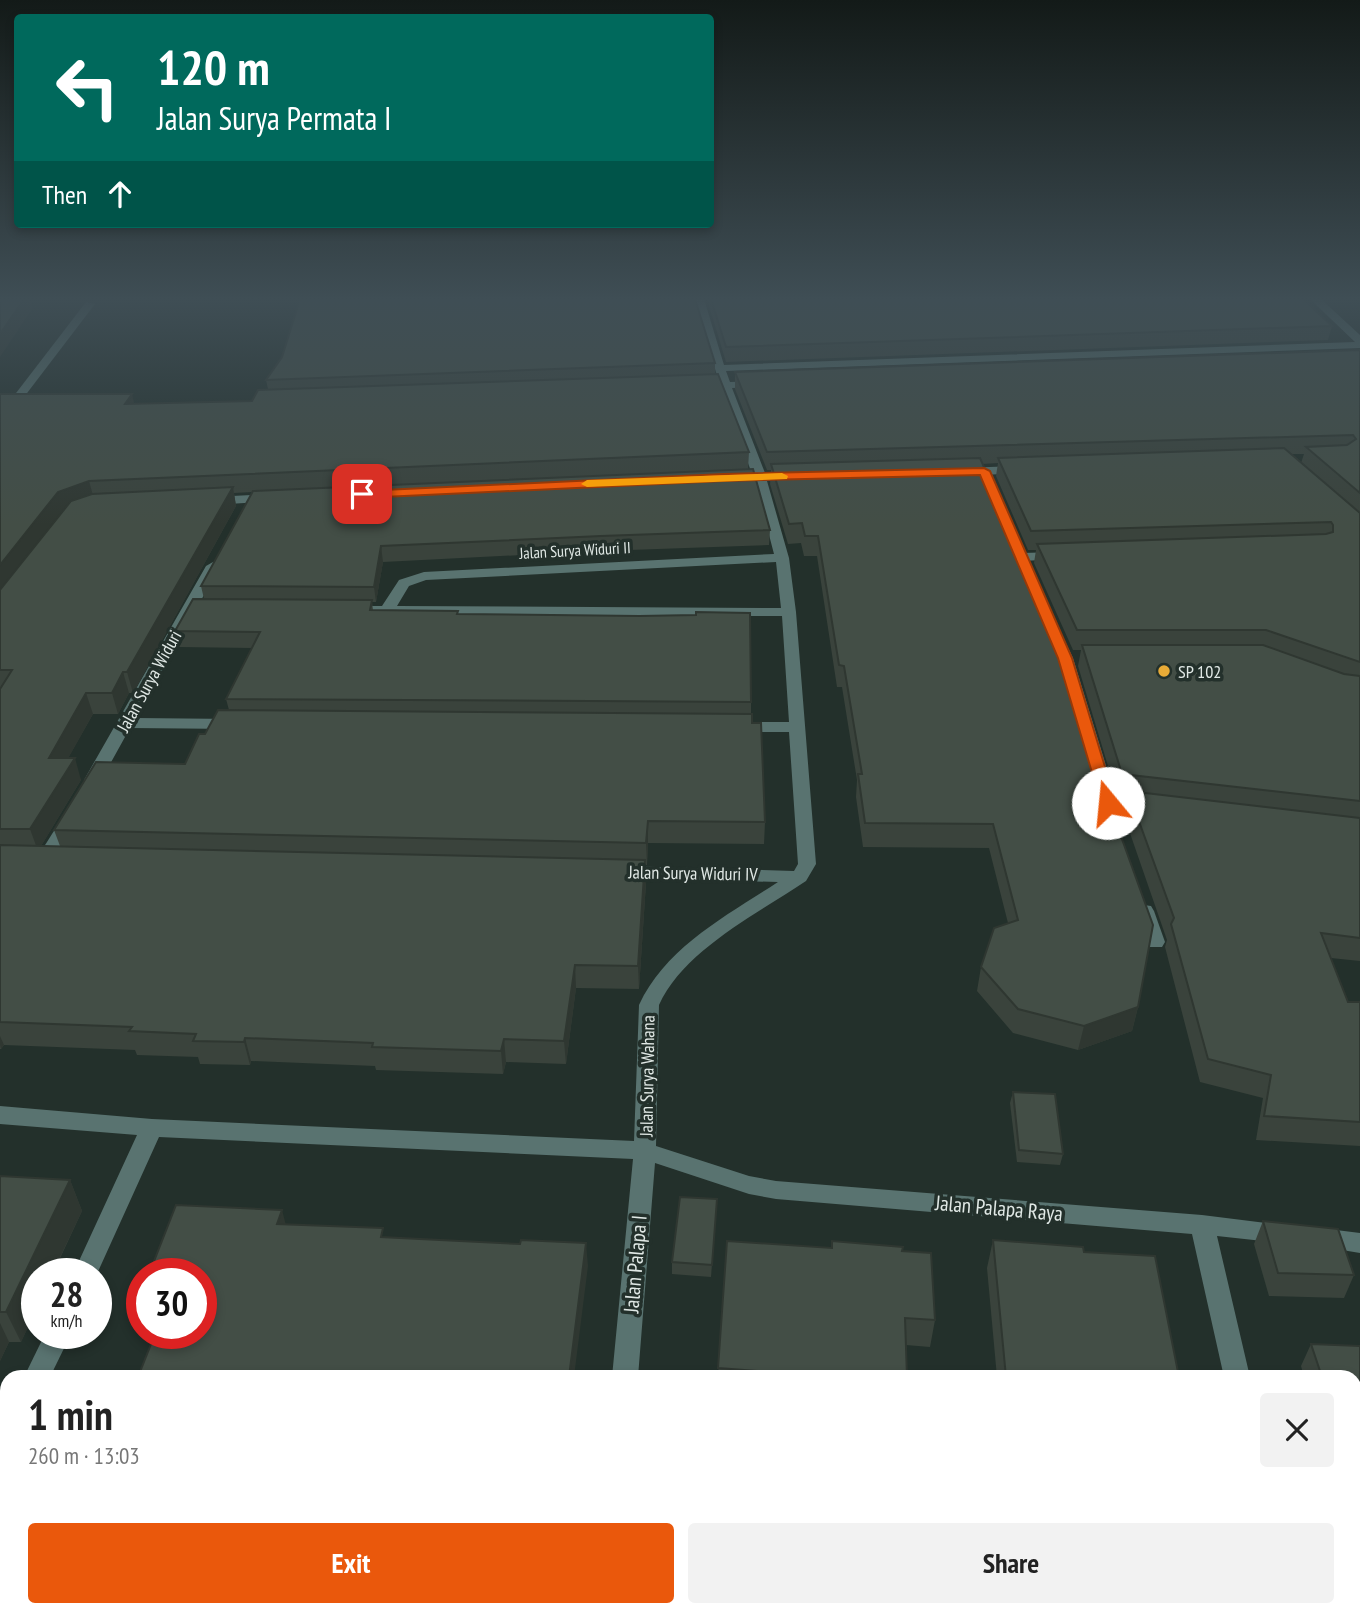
<!DOCTYPE html>
<html lang="en">
<head>
<meta charset="utf-8">
<style>
  :root { --surface:#fff; --page:#f2f2f2; --text:#222; --muted:#767676; --accent:#ea580c }
  body { margin:0; font-family:"PT Sans Narrow",sans-serif; background:var(--page); color:var(--text); height:100vh; display:flex; flex-direction:column; font-size:26px; white-space:nowrap }
  * { box-sizing:border-box; margin:0 }
  p { font-size:23px; color:var(--muted) }
  .icon { flex:none; width:38px; height:38px; fill:none; stroke:currentColor; stroke-width:2; stroke-linecap:round; stroke-linejoin:round }
  .map { position:relative; flex:1; overflow:hidden }
  .side { position:absolute; left:0px; top:1370px; width:1362px; height:247px; display:flex; flex-direction:column; background:var(--surface); border-radius:21px 21px 0 0; box-shadow:0 4px 10px #0003 }
  .side>* { flex:none }
  .guide { position:absolute; left:14px; top:14px; width:700px; height:214px; border-radius:7px; box-shadow:0 4px 10px #0003; background:#00695c; color:#fff; overflow:hidden }
  .speed { position:absolute; left:21px; top:1258px; display:flex; gap:14px; font-size:35px; font-weight:700; text-align:center }
  .speed>* { display:grid; place-content:center; width:91px; height:91px; border-radius:50%; background:var(--surface); box-shadow:0 4px 10px #0003; line-height:1 }
  .speed small { font-size:18px; font-weight:400 }
  .speed .limit { border:10px solid #d22; background:#fff; color:#111 }
  .pin { position:absolute; display:grid; place-items:center; width:60px; height:60px; color:#fff; margin:-30px; border-radius:14px; box-shadow:0 4px 10px #0006 }
  .me { position:absolute; width:77px; margin:-38px; rotate:343deg; stroke-linejoin:round; filter:drop-shadow(0 0 5px #0008) }
  .turn { display:flex; align-items:center; gap:24px; height:147px; padding:0 28px; font-size:32px }
  .turn .icon { width:91px; height:91px; stroke-width:2.5 }
  .turn b { display:block; font-size:49px; line-height:60px }
  .then { display:flex; align-items:center; height:66px; padding:0 28px; background:#0003; gap:14px; font-size:26px }
  .round { display:grid; place-items:center; flex:none; width:74px; height:74px; border-radius:7px; background:var(--page) }
  .overview { display:flex; align-items:center; justify-content:space-between; height:119px; padding:0 28px }
  h1 { font-size:42px; font-weight:600; line-height:52px }
  .button { display:flex; gap:14px; margin-top:auto; padding:14px 28px }
  .button a { flex:1; height:80px; border-radius:7px; background:var(--accent); color:#fff; font-size:28px; font-weight:600; line-height:80px; text-align:center }
  .button a+a { background:var(--page); color:var(--text) }
  .map>svg:first-child { display:block }
  .lines { fill:none; stroke-linecap:round; stroke-linejoin:round }
  .minor { fill:#597370; fill-rule:evenodd }
  .wall { fill:#3a433c; fill-rule:evenodd }
  .shaded-wall { fill:#2f3731 }
  .building { fill:#434e46; stroke:#2f3731; stroke-width:2 }
  .route { fill:#ea580c; stroke:#983908; stroke-width:2 }
  .slow { fill:#f59e0b }
  .poi-dot { fill:#e8ab37; stroke:#23302b; stroke-width:2.5 }
  .labels { text-anchor:middle; dominant-baseline:central; stroke-width:7; stroke-linejoin:round; paint-order:stroke }
  .far-street-label { font-size:16px; fill:#e0e8e5; stroke:#23302b }
  .poi-label { font-size:18px; fill:#e0e8e5; stroke:#23302b; text-anchor:start }
  .street-label { font-size:18px; fill:#e0e8e5; stroke:#23302b }
  .near-street-label { font-size:21px; fill:#e0e8e5; stroke:#23302b }
</style>
</head>
<body>
<div class="map">
<svg width="1360" height="1616" viewBox="0 0 1360 1616">
  <rect width="100%" height="100%" fill="#23302b"/>
  <g class="lines">
    <g class="minor">
      <path d="M694,299H704L724,365L1355,342L1310,299H1321L1360,335V348L726,371L730,382L759,381L765,384L759,387L732,388L765,473L793,472L799,476L793,480L767,481L789,558L796,612L816,864L806,881C757,914 684,950 659,1005L656,1146L749,1176L776,1181L1202,1215L1290,1226L1294,1233L1290,1240L1282,1243L1217,1236L1250,1377H1224L1192,1234L776,1199L749,1194L655,1163L638,1377H612L633,1159L159,1137L96,1276L73,1274L137,1135L0,1124V1106L152,1119L634,1141L639,1005C666,947 726,916 778,882L623,878L614,872L623,866L794,871L798,864L789,732H739L731,727L739,722H789L782,616L386,615L351,614L344,610L351,606H382L399,580L424,572L774,554L755,481L734,482L728,478L734,474H752L721,389H699L693,386L699,383L719,382ZM776,562L781,608L397,606L409,586L426,580Z"/>
      <polygon points="86,302 95,304 21,401 13,401 13,397"/>
      <polygon points="1020,466 1024,467 1024,473 961,476 955,472 961,468"/>
      <polygon points="272,494 278,498 277,501 213,505 207,501 213,497"/>
      <polygon points="1057,552 1062,553 1062,559 1022,561 1015,557 1022,553"/>
      <polygon points="213,562 220,566 136,718 235,719 243,724 235,729 130,728 99,784 87,784 84,780 206,566"/>
      <polygon points="1055,631 1062,635 1073,658 1119,808 1116,812 1104,812 1101,808 1057,658 1048,635"/>
      <polygon points="70,814 79,819 50,865 44,867 38,865 35,861 64,815"/>
      <polygon points="1144,905 1151,906 1154,911 1165,942 1162,947 1148,947 1134,911 1137,906"/>
      <polygon points="1320,1228 1360,1233 1360,1253 1312,1245 1308,1238 1312,1231"/>
      <polygon points="45,1334 71,1334 50,1377 24,1377"/>
      <polygon points="638,1610 668,1610 669,1616 639,1616"/>
      <polygon points="1277,1610 1307,1610 1308,1616 1278,1616"/>
    </g>
  </g>
  <g class="wall">
    <polygon points="707,299 1303,299 1332,326 1328,340 726,362"/>
    <path d="M1360,350V961L1331,958L1348,1002H1360V1146L1256,1140L1263,1098L1200,1082L1165,947L1167,940L1123,813L1127,797L1117,796L1078,666L1081,650H1073L1034,563L1036,550H1028L996,476L998,463L982,464L1138,1007L1132,1031L1078,1050L1013,1033L977,991L981,967L1008,923L989,848L863,847L856,797L857,780L842,687H837L817,556H804L801,543L788,544L770,484L771,470H767L735,389V372ZM1292,454H1304L1301,463Z"/>
    <path d="M715,363V374L749,452L748,469L770,530L769,545L601,551L383,562L376,602H372L373,610L458,614L751,702V714L765,822L764,844L648,843L647,865H645L646,883L639,989L576,988L566,1064L506,1062L503,1074L376,1070L375,1066L251,1061L250,1065L200,1064L198,1057L137,1055L135,1050L4,1045L1,1049H0V394L135,404L252,401L268,389L266,380ZM252,492L201,586L204,599L175,631L179,647L252,648L226,699L229,710L205,734L185,764L54,830L60,846H41L81,780L68,758L93,714H118L129,693H133L236,506L234,493ZM63,510H65L37,544Z"/>
    <polygon points="1013,1092 1063,1154 1060,1165 1017,1162 1010,1103"/>
    <polygon points="0,1176 70,1180 82,1211 21,1342 9,1342 0,1361"/>
    <polygon points="716,1211 711,1277 672,1274 672,1262"/>
    <polygon points="1263,1221 1354,1275 1344,1298 1269,1296 1254,1244"/>
    <polygon points="993,1240 1084,1252 1179,1377 997,1377 987,1268"/>
    <polygon points="727,1241 831,1248 832,1241 902,1251 935,1320 930,1347 906,1345 907,1377 718,1377"/>
    <polygon points="142,1292 142,1326 135,1309"/>
    <polygon points="1311,1344 1360,1346 1360,1571 1357,1570 1354,1563 1354,1377 1304,1377 1301,1366"/>
    <polygon points="7,1424 7,1610 198,1610 196,1616 0,1616 0,1427"/>
    <polygon points="939,1610 1224,1610 1225,1616 939,1616"/>
  </g>
  <g class="shaded-wall">
    <polygon points="19,299 31,299 32,309 0,357 0,334"/>
    <polygon points="132,394 136,411 125,404"/>
    <polygon points="89,481 94,499 63,510 0,593 0,565 58,492"/>
    <polygon points="233,487 236,506 133,693 127,672"/>
    <polygon points="381,546 383,562 376,602 374,587"/>
    <polygon points="123,672 129,693 118,714 112,693"/>
    <polygon points="86,693 93,714 56,780 49,758"/>
    <polygon points="75,758 81,780 38,851 30,829"/>
    <polygon points="648,821 648,843 647,865 646,843"/>
    <polygon points="645,860 646,883 639,989 638,966"/>
    <polygon points="575,965 576,988 566,1064 564,1041"/>
    <polygon points="1138,1007 1132,1031 1078,1050 1084,1026"/>
    <polygon points="0,1036 4,1045 1,1049 0,1045"/>
    <polygon points="245,1038 251,1061 250,1065 244,1042"/>
    <polygon points="504,1039 506,1062 503,1074 501,1051"/>
    <polygon points="70,1180 82,1211 52,1274 37,1274 37,1308 21,1342 6,1312"/>
    <polygon points="282,1210 288,1233 277,1224"/>
    <polygon points="586,1243 588,1266 574,1377 569,1377"/>
    <polygon points="0,1323 9,1342 0,1361"/>
    <polygon points="158,1610 166,1610 169,1616 156,1616"/>
    <polygon points="187,1610 198,1610 196,1616 190,1616"/>
    <polygon points="526,1610 533,1610 532,1616 525,1616"/>
  </g>
  <g class="building">
    <polygon points="0,299 24,299 0,334"/>
    <polygon points="300,299 695,299 715,363 266,380 282,357"/>
    <polygon points="711,299 1303,299 1332,326 726,347"/>
    <polygon points="1360,350 1360,493 1306,447 1347,445 1356,439 1353,435 767,452 735,372"/>
    <polygon points="718,374 749,452 89,481 58,492 0,565 0,394 132,394 125,404 252,401 258,390"/>
    <polygon points="1284,448 1360,513 1360,662 1266,630 1077,630 1037,544 1326,534 1333,532 1333,525 1331,522 1031,531 998,458"/>
    <polygon points="980,458 1058,637 1101,781 1153,925 1138,1007 1084,1026 1018,1009 981,967 994,928 1018,920 993,824 865,823 858,774 862,774 844,666 839,665 818,536 805,536 802,523 789,524 771,464"/>
    <polygon points="753,469 770,530 601,536 381,546 374,587 201,586 253,491"/>
    <polygon points="233,487 127,672 123,672 112,693 86,693 49,758 75,758 30,829 0,829 0,689 12,670 0,670 0,590 71,501 92,494"/>
    <polygon points="193,599 372,600 370,610 458,611 457,614 639,616 696,615 696,612 750,613 751,702 226,699 260,632 175,631"/>
    <polygon points="1082,645 1263,645 1344,674 1360,676 1360,801 1122,774"/>
    <polygon points="218,710 752,714 752,723 761,723 765,822 648,821 646,843 54,830 96,762 185,764 199,734 205,734"/>
    <polygon points="1128,791 1360,818 1360,938 1321,933 1348,1002 1360,1002 1360,1122 1264,1116 1271,1075 1208,1059 1171,924 1174,918"/>
    <polygon points="0,845 645,860 638,966 575,965 564,1041 504,1039 501,1051 372,1047 373,1043 245,1038 244,1042 193,1041 196,1034 129,1031 132,1027 0,1022"/>
    <polygon points="1013,1092 1055,1094 1063,1154 1019,1150"/>
    <polygon points="0,1176 70,1180 6,1312 0,1312"/>
    <polygon points="680,1197 717,1199 712,1265 672,1262"/>
    <polygon points="176,1205 282,1210 277,1224 383,1228 381,1237 520,1244 521,1240 586,1243 569,1377 138,1377 155,1334 201,1334 201,1274 149,1274"/>
    <polygon points="1263,1221 1338,1229 1354,1275 1278,1273"/>
    <polygon points="993,1240 1083,1247 1084,1252 1155,1256 1179,1377 1006,1377"/>
    <polygon points="727,1241 832,1248 832,1241 903,1247 902,1251 931,1253 935,1320 905,1318 907,1377 809,1377 809,1375 718,1368"/>
    <polygon points="142,1292 142,1309 135,1309"/>
    <polygon points="1311,1344 1360,1346 1360,1520 1354,1502 1354,1377 1322,1377"/>
    <polygon points="3,1423 7,1424 7,1609 0,1607 0,1427"/>
    <polygon points="11,1610 158,1610 156,1616 34,1616"/>
    <polygon points="307,1610 526,1610 525,1616 305,1616"/>
    <polygon points="767,1610 854,1610 900,1614 900,1616 767,1616"/>
    <polygon points="946,1610 1224,1610 1225,1616 1013,1616"/>
  </g>
  <linearGradient id="sky" x2="0" y2="1"><stop stop-color="#131a18"/><stop offset="0.57" stop-color="#3f4e55"/><stop offset="1" stop-color="#3f4e55" stop-opacity="0"/></linearGradient>
  <rect width="1360" height="525" fill="url(#sky)"/>
  <polygon class="route" points="984,468 990,471 1072,658 1116,803 1114,807 1108,808 1101,803 1058,658 980,475 724,481 362,498 356,494 362,491 724,474"/>
  <polygon class="slow" points="782,473 788,476 787,479 587,487 581,484 587,480"/>
  <circle class="poi-dot" cx="1164" cy="671" r="7"/>
  <g class="labels">
    <g class="far-street-label">
      <text transform="translate(575 550) rotate(-3)">Jalan Surya Widuri II</text>
    </g>
    <g class="poi-label">
      <text x="1178" y="671">SP 102</text>
    </g>
    <g class="street-label">
      <text transform="translate(149 681) rotate(-61)">Jalan Surya Widuri</text>
      <text transform="translate(693 873) rotate(1)">Jalan Surya Widuri IV</text>
      <text transform="translate(647 1076) rotate(-89)">Jalan Surya Wahana</text>
    </g>
    <g class="near-street-label">
      <text transform="translate(999 1208) rotate(5)">Jalan Palapa Raya</text>
      <text transform="translate(635 1264) rotate(-85)">Jalan Palapa I</text>
    </g>
  </g>
</svg>
<div class="speed"><div>28<small>km/h</small></div><div class="limit">30</div></div>
<div class="pin" style="left:362px;top:494px;background:#d93025"><svg class="icon" aria-label="arrive" viewBox="0 0 24 24"><path d="M6 21V4h12l-3 4 3 4H6"/></svg></div>
<svg class="me" style="left:1108px;top:803px" viewBox="-20 -20 40 40"><circle r="19" fill="#fff"/><path d="M0-13L10 11 0 6-10 11z" fill="#ea580c"/></svg>
<div class="guide">
<div class="turn"><svg class="icon" aria-label="left" viewBox="0 0 24 24"><path d="M17 20v-9H6M10 6l-5 5 5 5"/></svg><div><b>120 m</b>Jalan Surya Permata I</div></div>
<div class="then">Then<svg class="icon" aria-label="ahead" viewBox="0 0 24 24"><path d="M12 20V5M6 11l6-6 6 6"/></svg></div>
</div>
<section class="side">
<div class="overview"><div><h1>1 min</h1><p>260 m · 13:03</p></div><a class="round"><svg class="icon" aria-label="close" viewBox="0 0 24 24"><path d="M6 6l12 12M18 6L6 18"/></svg></a></div>
<div class="button"><a>Exit</a><a>Share</a></div>
</section>
</div>
</body>
</html>
